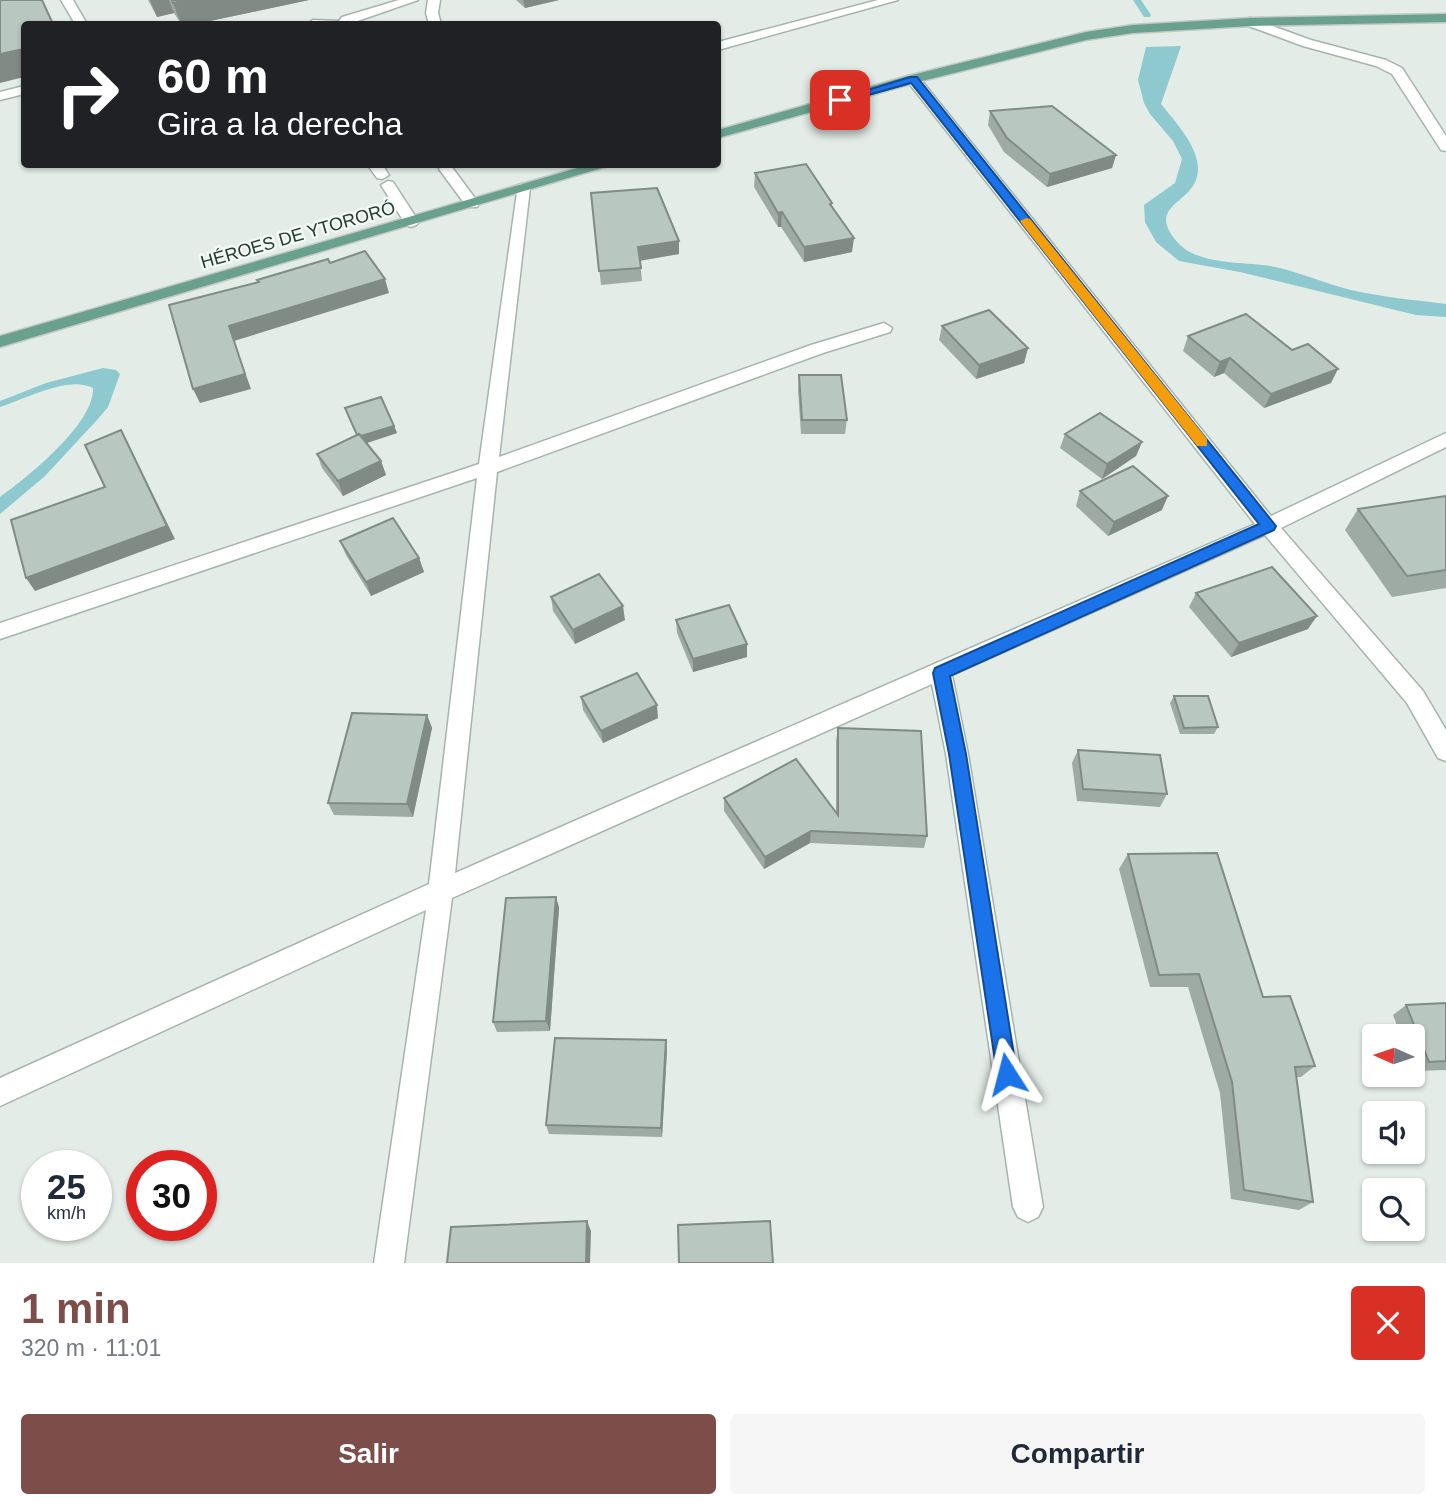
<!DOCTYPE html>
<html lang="es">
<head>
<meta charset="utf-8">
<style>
  :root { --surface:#fff; --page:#f6f6f7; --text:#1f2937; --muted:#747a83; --accent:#7c4d49 }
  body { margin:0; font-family:Helvetica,sans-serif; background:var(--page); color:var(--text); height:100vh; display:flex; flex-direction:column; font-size:26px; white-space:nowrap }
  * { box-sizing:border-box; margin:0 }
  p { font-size:23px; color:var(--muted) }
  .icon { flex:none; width:38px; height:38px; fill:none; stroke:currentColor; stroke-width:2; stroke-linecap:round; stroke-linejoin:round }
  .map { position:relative; height:1263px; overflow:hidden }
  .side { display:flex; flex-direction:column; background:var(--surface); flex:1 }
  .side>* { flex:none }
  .hud { position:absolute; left:21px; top:21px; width:700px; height:147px; border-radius:7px; box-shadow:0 2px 5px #0004; background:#202124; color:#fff; overflow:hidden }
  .needle { width:46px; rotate:273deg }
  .buttons { position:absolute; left:1362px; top:1024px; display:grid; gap:14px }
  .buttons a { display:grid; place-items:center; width:63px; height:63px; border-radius:7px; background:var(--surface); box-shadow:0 2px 5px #0004; font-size:35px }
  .speed { position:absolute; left:21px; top:1150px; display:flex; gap:14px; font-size:35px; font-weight:700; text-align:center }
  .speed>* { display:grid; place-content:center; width:91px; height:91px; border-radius:50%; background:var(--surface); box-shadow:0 2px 5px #0004; line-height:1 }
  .speed small { font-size:18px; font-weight:400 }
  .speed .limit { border:10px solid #d22; background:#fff; color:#111 }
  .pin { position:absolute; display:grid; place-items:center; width:60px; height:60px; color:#fff; margin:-30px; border-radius:14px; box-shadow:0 4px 10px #0006 }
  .me { position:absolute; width:77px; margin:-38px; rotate:351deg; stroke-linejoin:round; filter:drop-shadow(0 0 5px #0008) }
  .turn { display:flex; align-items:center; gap:24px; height:147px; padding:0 21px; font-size:32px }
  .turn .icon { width:91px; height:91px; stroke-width:2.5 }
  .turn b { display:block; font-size:49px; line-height:60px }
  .round { display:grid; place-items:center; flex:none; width:74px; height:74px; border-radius:7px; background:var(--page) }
  .head { display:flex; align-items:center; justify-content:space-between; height:119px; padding:0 21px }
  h1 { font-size:42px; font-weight:700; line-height:52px; color:var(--accent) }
  .button { display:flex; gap:14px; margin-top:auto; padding:14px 21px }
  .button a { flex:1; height:80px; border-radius:7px; background:var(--accent); color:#fff; font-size:28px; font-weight:700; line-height:80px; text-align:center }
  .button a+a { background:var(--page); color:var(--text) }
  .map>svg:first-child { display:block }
  .water { fill:#8dc9cf }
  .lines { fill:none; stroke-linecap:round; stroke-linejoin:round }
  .stream { fill:#8dc9cf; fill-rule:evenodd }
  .minor-casing { stroke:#a6b4ae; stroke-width:3 }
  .major-casing { stroke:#c1c9c6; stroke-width:3 }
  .minor { fill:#fff; fill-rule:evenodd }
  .major { fill:#69a08e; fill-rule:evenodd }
  .wall { fill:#9eaba5 }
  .shaded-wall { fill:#818b86 }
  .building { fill:#b8c7c0; stroke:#818b86; stroke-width:2 }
  .route { fill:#1a73e8; stroke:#114b97; stroke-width:2 }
  .slow { fill:#f59e0b }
  .labels { text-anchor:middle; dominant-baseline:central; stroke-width:5; stroke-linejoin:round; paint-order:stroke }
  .far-street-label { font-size:18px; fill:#233d34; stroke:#f3f9f5 }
</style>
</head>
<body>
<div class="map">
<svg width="1446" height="1263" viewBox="0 0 1446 1263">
  <rect width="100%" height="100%" fill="#e3ece7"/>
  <g class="water">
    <path d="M1181,46L1161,104C1180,128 1218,166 1185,195C1178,202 1167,208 1166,219C1166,232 1180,247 1190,252C1217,266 1251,261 1280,268C1304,274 1327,284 1351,290C1382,297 1414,300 1446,304V317L1416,315L1240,272L1179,261L1156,242L1145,222L1144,205L1175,183L1182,159L1173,141L1150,114L1144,103L1138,80L1146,47Z"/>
    <path d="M103,368L116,370L120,374L108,407L97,420L45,476L0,514V497C27,478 95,423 93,388C69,375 25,399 0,407V401L46,383Z"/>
  </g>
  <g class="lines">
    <polygon class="stream" points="1133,0 1141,0 1151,15 1150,17 1144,17"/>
    <defs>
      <g id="minor">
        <polygon points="61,0 73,0 87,24 75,24"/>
        <polygon points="399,0 418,0 349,24 307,24 313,20 339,21 342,17"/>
        <polygon points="428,0 440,0 438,13 441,24 429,24 426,13"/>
        <polygon points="878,0 898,0 718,50 718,42"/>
        <polygon points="1250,18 1311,40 1386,60 1402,68 1446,136 1446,151 1441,150 1392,74 1376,66 1303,46 1246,25 1246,19"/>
        <polygon points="913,75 918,76 1271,516 1446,433 1446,447 1281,528 1423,691 1446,730 1446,761 1438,758 1407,703 1265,535 952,675 968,754 1043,1207 1038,1217 1028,1222 1018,1217 1013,1207 946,754 932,684 452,898 404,1263 374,1263 426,910 0,1106 0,1078 429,884 477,478 0,639 0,623 479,464 518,185 523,184 530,188 499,457 811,345 884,323 892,328 890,332 823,353 497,472 455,873 1255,524 908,82 908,76"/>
        <polygon points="24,86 24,94 0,100 0,92"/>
        <polygon points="367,164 382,164 389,175 382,179 377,178"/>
        <polygon points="446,165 451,166 477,201 479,204 477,207 467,207 439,169"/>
        <polygon points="388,181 393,182 419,222 416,225 411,227 406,225 381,185"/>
      </g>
      <g id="major">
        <polygon points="1446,14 1446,22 1250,26 1133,33 1086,40 918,82 718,138 718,130 908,76 1086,32 1133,25 1250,18"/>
        <polygon points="591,164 615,164 0,347 0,336"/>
      </g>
    </defs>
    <use href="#minor" class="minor-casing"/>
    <use href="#major" class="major-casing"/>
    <use href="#minor" class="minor"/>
    <use href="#major" class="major"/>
  </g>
  <g class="wall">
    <polygon points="148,0 309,0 196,24 181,24 174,13 157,17"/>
    <polygon points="516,0 559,0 525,8"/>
    <polygon points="990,111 1116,155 1112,168 1047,187 1004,152 988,125"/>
    <polygon points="755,173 832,203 832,206 852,252 804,262 781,227 778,227 754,187"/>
    <polygon points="591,193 679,241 679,254 640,260 642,281 601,285"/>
    <polygon points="942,326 1028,348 1024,363 976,379 939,340"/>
    <polygon points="1188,336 1292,350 1331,383 1264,408 1224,373 1214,377 1183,351"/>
    <polygon points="799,375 847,420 845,434 801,434 798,390"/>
    <polygon points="345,408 394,426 397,433 366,443 381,461 386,475 343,496 322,468 317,454 357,435"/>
    <polygon points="1065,434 1142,442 1136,456 1102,479 1060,448"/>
    <polygon points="1080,491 1162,510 1108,536 1076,506"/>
    <polygon points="1446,496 1446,588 1392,597 1345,530 1358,509"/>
    <polygon points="340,541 419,558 424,572 371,596 346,555"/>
    <polygon points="1196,593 1308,629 1231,657 1189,607"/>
    <polygon points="551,597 625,620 575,644 553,611"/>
    <polygon points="676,620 747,657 693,672 677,633"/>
    <polygon points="1174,696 1218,727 1214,734 1180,734 1170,703"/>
    <polygon points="581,697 658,718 603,743 583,710"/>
    <polygon points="427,715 432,728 413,817 334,815 328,803"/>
    <polygon points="838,728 927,836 924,848 810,843 764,869 724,811 724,798 836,812 836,741"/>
    <polygon points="1078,750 1167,794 1160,807 1077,801 1072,763"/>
    <polygon points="1128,854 1263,997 1315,1066 1301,1077 1296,1077 1313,1202 1299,1210 1231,1199 1220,1093 1188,987 1150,987 1119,869"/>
    <polygon points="556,897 559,908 550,1031 497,1032 493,1022"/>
    <polygon points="1446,1003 1446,1070 1415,1071 1412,1064 1412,1036 1401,1036 1393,1015 1406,1005"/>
    <polygon points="667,1050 662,1137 549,1134 546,1125"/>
  </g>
  <g class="shaded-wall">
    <polygon points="150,0 169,0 174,13 157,17"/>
    <polygon points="186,0 309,0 196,24 181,24 173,3"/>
    <polygon points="523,0 559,0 525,8"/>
    <polygon points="24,49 24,77 0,83 0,54"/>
    <polygon points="1116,155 1112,168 1047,187 1050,174"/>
    <polygon points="782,212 781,227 778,227 778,213"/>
    <polygon points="854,238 852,252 804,262 804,247"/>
    <polygon points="679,241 679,254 639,261 638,247"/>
    <polygon points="385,279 389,293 234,341 251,389 200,403 193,389 229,326"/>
    <polygon points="1028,348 1024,363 976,379 979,365"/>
    <polygon points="1230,358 1224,373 1214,377 1220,362"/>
    <polygon points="1338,369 1331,383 1264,408 1271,394"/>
    <polygon points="394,426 397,433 361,445 358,437"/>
    <polygon points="121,430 175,539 35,591 26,578 167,526"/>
    <polygon points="1142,442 1136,456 1102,479 1107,464"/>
    <polygon points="381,461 386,475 343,496 338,481"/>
    <polygon points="1168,496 1162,510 1108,536 1114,522"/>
    <polygon points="419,558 424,572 371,596 366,582"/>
    <polygon points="623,606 625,620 575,644 573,630"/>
    <polygon points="1317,616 1308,629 1231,657 1239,643"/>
    <polygon points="747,644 747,657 693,672 693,659"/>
    <polygon points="657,705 658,718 603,743 601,731"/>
    <polygon points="427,715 432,728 413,817 407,804"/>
    <polygon points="811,831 810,843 764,869 765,857"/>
    <polygon points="556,897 559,908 550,1031 546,1021"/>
    <polygon points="666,1040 667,1050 662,1137 661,1128"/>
    <polygon points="587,1221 591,1231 590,1263 586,1263"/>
  </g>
  <g class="building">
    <polygon points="0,0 42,0 53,24 24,24 24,49 0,54"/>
    <polygon points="172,0 186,0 173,3"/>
    <polygon points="1052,106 1116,155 1050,174 1007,138 990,111"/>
    <polygon points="806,164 832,203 830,204 854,238 804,247 782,212 778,213 755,173"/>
    <polygon points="657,188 679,241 638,247 641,268 599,271 591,193"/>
    <polygon points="365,251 385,279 229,326 245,374 193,389 169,305 259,282 257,280 328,259 330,263"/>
    <polygon points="989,310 1028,348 979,365 942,326"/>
    <polygon points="1246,314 1292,350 1308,344 1338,369 1271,394 1230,358 1220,362 1188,336"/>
    <polygon points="799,375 841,375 847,420 802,420"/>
    <polygon points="381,397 394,426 361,436 359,434 357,435 345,408"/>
    <polygon points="1100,413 1142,442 1107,464 1065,434"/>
    <polygon points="121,430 167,526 26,578 11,520 105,487 85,445"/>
    <polygon points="359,434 381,461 338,481 317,454"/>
    <polygon points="1133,466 1168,496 1114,522 1080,491"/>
    <polygon points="1446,496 1446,570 1407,576 1358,509"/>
    <polygon points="393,518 419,558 366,582 340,541"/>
    <polygon points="1272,567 1317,616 1239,643 1196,593"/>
    <polygon points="599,574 623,606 573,630 551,597"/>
    <polygon points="729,605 747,644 693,659 676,620"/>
    <polygon points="637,673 657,705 601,731 581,697"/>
    <polygon points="1174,696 1208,696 1218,727 1184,728"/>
    <polygon points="352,713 427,715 407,804 328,803"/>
    <polygon points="838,728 921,731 927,836 811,831 765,857 724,798 796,759 838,815"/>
    <polygon points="1078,750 1160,755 1167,794 1083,789"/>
    <polygon points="1217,853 1263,997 1290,996 1315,1066 1295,1067 1313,1202 1244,1190 1232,1082 1199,974 1159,975 1128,854"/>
    <polygon points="556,897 546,1021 493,1022 506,898"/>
    <polygon points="1446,1003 1446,1061 1429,1062 1406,1005"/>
    <polygon points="555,1038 666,1040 661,1128 546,1125"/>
    <polygon points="587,1221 586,1263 447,1263 451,1227"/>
    <polygon points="770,1221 773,1263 679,1263 678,1225"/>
  </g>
  <polygon class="route" points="910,77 917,77 1276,526 1274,530 950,676 966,754 1017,1074 1014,1081 1007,1084 1000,1081 997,1074 949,754 933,673 935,668 1259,524 911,83 840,103 835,100"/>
  <polygon class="slow" points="1026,218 1030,219 1207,439 1207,446 1197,446 1022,224 1020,221"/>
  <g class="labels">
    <g class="far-street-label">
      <text transform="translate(298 235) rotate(-16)">HÉROES DE YTORORÓ</text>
    </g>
  </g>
</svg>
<div class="buttons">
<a><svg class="needle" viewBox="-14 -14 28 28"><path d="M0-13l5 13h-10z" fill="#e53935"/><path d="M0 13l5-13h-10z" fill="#747a83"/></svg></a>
<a><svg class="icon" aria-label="sound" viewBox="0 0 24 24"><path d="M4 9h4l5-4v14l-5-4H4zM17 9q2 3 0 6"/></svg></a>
<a><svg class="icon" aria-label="search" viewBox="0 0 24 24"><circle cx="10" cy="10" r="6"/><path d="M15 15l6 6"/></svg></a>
</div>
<div class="speed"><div>25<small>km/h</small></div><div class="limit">30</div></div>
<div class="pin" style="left:840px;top:100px;background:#d93025"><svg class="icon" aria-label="arrive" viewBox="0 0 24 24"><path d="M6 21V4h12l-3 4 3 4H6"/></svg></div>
<svg class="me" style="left:1007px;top:1074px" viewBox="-20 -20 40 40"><path d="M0-17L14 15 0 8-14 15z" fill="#1a73e8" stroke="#fff" stroke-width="4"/></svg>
<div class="hud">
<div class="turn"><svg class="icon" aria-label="right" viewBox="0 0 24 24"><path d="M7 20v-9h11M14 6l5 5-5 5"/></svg><div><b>60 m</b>Gira a la derecha</div></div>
</div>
</div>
<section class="side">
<div class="head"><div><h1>1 min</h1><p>320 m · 11:01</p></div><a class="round" style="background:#d93025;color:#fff"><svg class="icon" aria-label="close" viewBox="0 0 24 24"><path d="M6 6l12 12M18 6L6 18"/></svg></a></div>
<div class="button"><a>Salir</a><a>Compartir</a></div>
</section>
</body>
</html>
